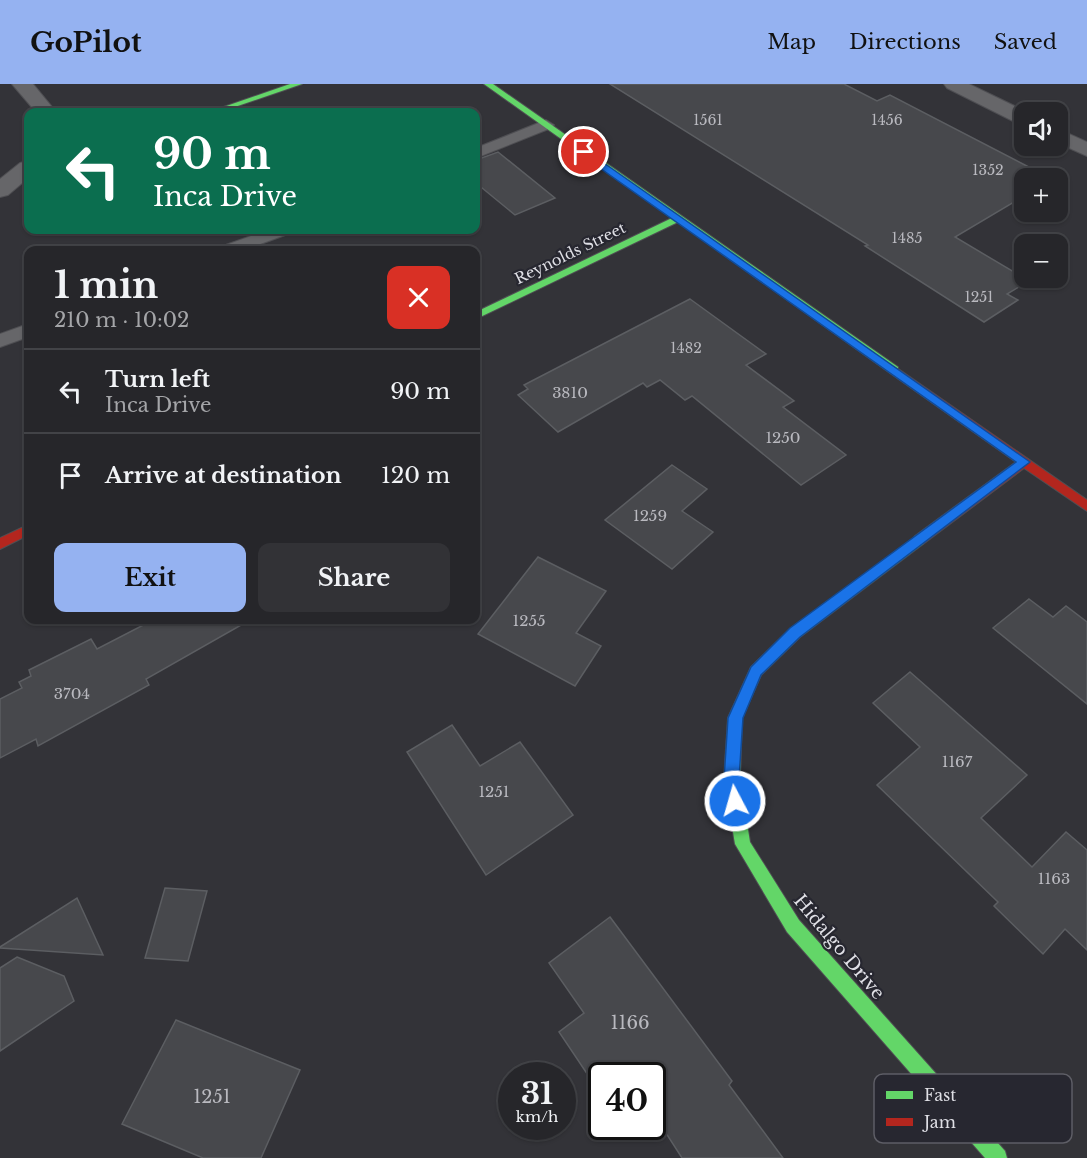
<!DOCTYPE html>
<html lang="en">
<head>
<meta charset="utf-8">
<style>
  :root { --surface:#26262a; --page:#323236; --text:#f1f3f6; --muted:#a4a5a8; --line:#424347; --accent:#95b2f1 }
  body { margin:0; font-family:"Libre Baskerville",serif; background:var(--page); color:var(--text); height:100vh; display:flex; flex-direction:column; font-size:22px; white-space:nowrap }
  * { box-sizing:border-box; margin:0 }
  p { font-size:20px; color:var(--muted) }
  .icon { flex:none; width:33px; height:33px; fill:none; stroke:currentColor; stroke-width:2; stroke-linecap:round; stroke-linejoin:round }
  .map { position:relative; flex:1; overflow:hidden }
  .sheet { position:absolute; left:24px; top:162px; width:456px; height:378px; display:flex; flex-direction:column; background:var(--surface); border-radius:12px; box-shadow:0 2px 4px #0004,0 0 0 2px var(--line) }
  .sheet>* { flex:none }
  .guide { position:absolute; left:24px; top:24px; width:456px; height:126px; border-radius:12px; box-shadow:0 2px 4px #0004,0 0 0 2px var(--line); background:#0b6e4f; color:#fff; overflow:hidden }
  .tools { position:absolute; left:1014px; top:18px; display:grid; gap:12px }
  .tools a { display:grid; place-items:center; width:54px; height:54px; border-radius:12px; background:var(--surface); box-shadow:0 2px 4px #0004,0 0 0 2px var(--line); font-size:30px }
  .speed { position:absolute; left:498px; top:978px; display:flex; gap:12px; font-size:30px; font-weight:700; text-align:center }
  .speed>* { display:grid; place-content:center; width:78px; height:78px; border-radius:50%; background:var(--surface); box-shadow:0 2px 4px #0004,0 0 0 2px var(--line); line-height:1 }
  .speed small { font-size:15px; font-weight:400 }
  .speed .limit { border:3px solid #111; border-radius:9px; background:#fff; color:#111 }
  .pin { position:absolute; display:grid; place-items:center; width:51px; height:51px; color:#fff; margin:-26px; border:3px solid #fff; border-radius:50%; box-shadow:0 2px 6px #0007 }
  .me { position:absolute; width:66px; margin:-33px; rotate:354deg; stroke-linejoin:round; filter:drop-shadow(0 0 4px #0008) }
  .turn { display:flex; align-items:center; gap:21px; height:126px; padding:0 30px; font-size:27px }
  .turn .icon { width:78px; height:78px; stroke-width:2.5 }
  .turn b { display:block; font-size:42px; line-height:51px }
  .round { display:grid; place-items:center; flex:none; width:63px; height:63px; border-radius:12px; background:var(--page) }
  .head { display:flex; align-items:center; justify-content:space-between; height:102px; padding:0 30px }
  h1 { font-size:36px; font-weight:700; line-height:45px }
  .action { display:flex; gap:12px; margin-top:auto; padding:12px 30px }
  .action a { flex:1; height:69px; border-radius:12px; background:var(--accent); color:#111; font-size:24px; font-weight:700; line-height:69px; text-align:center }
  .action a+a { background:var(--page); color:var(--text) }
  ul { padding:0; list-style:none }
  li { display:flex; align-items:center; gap:18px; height:84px; padding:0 30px; border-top:2px solid var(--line) }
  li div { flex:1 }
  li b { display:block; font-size:22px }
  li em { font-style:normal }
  header { display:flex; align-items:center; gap:36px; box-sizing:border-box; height:84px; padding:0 30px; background:var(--accent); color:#111 }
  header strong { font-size:28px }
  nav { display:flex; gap:33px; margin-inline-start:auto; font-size:21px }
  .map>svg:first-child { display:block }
  .building { fill:#47484c; stroke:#5c5e62; stroke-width:1.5 }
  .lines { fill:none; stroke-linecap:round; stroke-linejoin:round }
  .lane-casing { stroke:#4f4f53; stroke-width:2 }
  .street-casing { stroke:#4f4f53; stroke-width:2 }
  .fast-casing { stroke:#4f4f53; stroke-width:2 }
  .jam-casing { stroke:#4f4f53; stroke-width:2 }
  .lane { fill:#666669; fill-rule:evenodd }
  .street { fill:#666669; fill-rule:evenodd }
  .fast { fill:#63d668; fill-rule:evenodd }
  .jam { fill:#b3261e; fill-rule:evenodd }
  .route { fill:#1a73e8; stroke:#114b97; stroke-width:1.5 }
  .labels { text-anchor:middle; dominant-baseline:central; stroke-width:4.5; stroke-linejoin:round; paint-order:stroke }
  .far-number-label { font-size:14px; fill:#b9b9bf }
  .far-street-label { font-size:15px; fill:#dfdfe5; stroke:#272730 }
  .number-label { font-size:15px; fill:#b9b9bf }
  .street-label { font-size:18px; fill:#dfdfe5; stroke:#272730 }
  .near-number-label { font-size:18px; fill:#b9b9bf }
  .key { fill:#272730; stroke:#5e5e66; stroke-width:1.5 }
  .key-label { font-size:16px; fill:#dfdfe5 }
</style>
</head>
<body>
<header>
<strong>GoPilot</strong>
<nav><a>Map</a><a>Directions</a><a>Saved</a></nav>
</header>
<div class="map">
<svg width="1087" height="1074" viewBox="0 0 1087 1074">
  <rect width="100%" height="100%" fill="#333338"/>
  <g class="building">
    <polygon points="610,0 844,0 877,17 890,11 1050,94 1024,94 1024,112 955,153 1029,197 1007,210 1018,216 984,238 865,162 868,161"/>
    <polygon points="498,68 555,114 515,131 476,99 476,76"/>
    <polygon points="690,215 766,270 746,281 794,317 783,323 846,371 801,401 692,312 685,316 660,296 647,303 643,299 558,348 518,311 528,305 524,301"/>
    <polygon points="672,381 707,405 682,427 713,448 672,485 605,436"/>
    <polygon points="538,473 606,507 576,549 601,562 575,602 478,550"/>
    <polygon points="1029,515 1053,533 1066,522 1087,538 1087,620 993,544"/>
    <polygon points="153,536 250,536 146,595 149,601 38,662 36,655 0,674 0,615 22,604 19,598 31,592 29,586 91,555 97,565"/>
    <polygon points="910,588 1027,691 981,734 1032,783 1066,748 1087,766 1087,866 1065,845 1043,870 994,822 998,818 877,701 920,663 873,619"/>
    <polygon points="452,641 480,682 520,658 573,731 486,791 407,668"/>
    <polygon points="165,804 207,807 188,877 145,874"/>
    <polygon points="77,814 103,871 0,864 0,863"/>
    <polygon points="610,833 732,997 729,1001 783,1074 682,1074 657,1035 652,1039 652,992 602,992 602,1012 559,948 584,929 549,879"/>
    <polygon points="17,873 64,892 74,917 0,967 0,884"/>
    <polygon points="176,936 300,986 261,1074 203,1074 122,1040"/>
    <polygon points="621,1042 649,1042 636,1054"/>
  </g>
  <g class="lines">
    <defs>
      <g id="lane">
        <polygon points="546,36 554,41 551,44 476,74 476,64"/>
        <polygon points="268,146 290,146 288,150 244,166 220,166 223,162"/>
        <polygon points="28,240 28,253 0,263 0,250"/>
      </g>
      <g id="street">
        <polygon points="12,0 33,0 56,28 36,28"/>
        <polygon points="944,0 969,0 1027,28 1024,28 1024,41 1017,39 947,4"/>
        <polygon points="1058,45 1087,58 1087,72 1058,59"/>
        <polygon points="28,77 28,94 8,111 0,113 0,95 20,79"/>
      </g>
      <g id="fast">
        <polygon points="290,0 302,0 220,28 209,28"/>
        <polygon points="484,0 493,0 898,283 898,289 890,289 678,138 476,235 476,228 672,134"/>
        <polygon points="919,451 923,452 925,456 923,460 800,553 761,591 742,634 740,695 750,758 799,836 1005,1067 1007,1074 985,1074 787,848 735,760 724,695 728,634 751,583 790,545"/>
      </g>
      <g id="jam">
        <polygon points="894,282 1087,416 1087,427 1024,384 923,460 915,460 913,456 915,452 1016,378 890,289 889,286"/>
        <polygon points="28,441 28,451 0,465 0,454"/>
      </g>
    </defs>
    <use href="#lane" class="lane-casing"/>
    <use href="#street" class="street-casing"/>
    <use href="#fast" class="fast-casing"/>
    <use href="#jam" class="jam-casing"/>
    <use href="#lane" class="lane"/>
    <use href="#street" class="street"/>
    <use href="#fast" class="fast"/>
    <use href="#jam" class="jam"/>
  </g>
  <polygon class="route" points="584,65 1030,378 800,553 761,591 743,634 739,695 743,717 741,722 735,724 730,722 724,695 728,634 751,583 790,544 1016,378 580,70 579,68"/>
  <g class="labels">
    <g class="far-number-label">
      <text x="708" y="36">1561</text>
      <text x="887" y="36">1456</text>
      <text x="988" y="86">1352</text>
      <text x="907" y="154">1485</text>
      <text x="979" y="213">1251</text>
      <text x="686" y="264">1482</text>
    </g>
    <g class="far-street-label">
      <text transform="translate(570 169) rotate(-26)">Reynolds Street</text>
    </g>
    <g class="number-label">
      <text x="570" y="308">3810</text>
      <text x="783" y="353">1250</text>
      <text x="650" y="431">1259</text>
      <text x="529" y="536">1255</text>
      <text x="72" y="609">3704</text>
      <text x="957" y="677">1167</text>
      <text x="494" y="707">1251</text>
      <text x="1054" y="794">1163</text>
    </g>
    <g class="street-label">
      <text transform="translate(839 863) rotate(50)">Hidalgo Drive</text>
    </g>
    <g class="near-number-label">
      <text x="630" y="939">1166</text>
      <text x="212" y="1013">1251</text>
    </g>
  </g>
  <rect x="874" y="990" width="198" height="69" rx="9" class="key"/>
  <rect x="886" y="1007" width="27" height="8" fill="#63d668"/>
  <rect x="886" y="1034" width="27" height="8" fill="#b3261e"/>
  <g class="key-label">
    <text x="924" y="1017">Fast</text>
    <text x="924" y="1044">Jam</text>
  </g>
</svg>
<div class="tools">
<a><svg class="icon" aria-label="sound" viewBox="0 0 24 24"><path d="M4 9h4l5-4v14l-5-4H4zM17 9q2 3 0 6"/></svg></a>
<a>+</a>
<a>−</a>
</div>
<div class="speed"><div>31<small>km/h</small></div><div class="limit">40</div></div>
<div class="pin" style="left:584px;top:68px;background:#d93025"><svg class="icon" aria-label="arrive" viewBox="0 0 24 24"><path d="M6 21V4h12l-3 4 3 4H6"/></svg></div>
<svg class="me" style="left:735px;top:717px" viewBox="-20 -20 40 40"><circle r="17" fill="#1a73e8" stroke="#fff" stroke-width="3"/><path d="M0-11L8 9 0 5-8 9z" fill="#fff"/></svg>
<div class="guide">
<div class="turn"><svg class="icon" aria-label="left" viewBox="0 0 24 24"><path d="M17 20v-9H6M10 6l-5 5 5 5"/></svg><div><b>90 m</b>Inca Drive</div></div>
</div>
<section class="sheet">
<div class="head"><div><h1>1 min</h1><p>210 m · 10:02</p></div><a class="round" style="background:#d93025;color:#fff"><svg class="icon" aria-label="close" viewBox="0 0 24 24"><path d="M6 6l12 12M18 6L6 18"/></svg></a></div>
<ul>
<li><svg class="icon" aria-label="left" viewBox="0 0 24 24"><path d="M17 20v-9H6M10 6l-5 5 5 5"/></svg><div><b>Turn left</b><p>Inca Drive</p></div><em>90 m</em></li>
<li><svg class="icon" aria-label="arrive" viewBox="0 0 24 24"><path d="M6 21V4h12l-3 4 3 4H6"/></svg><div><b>Arrive at destination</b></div><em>120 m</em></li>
</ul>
<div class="action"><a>Exit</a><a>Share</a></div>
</section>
</div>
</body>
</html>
